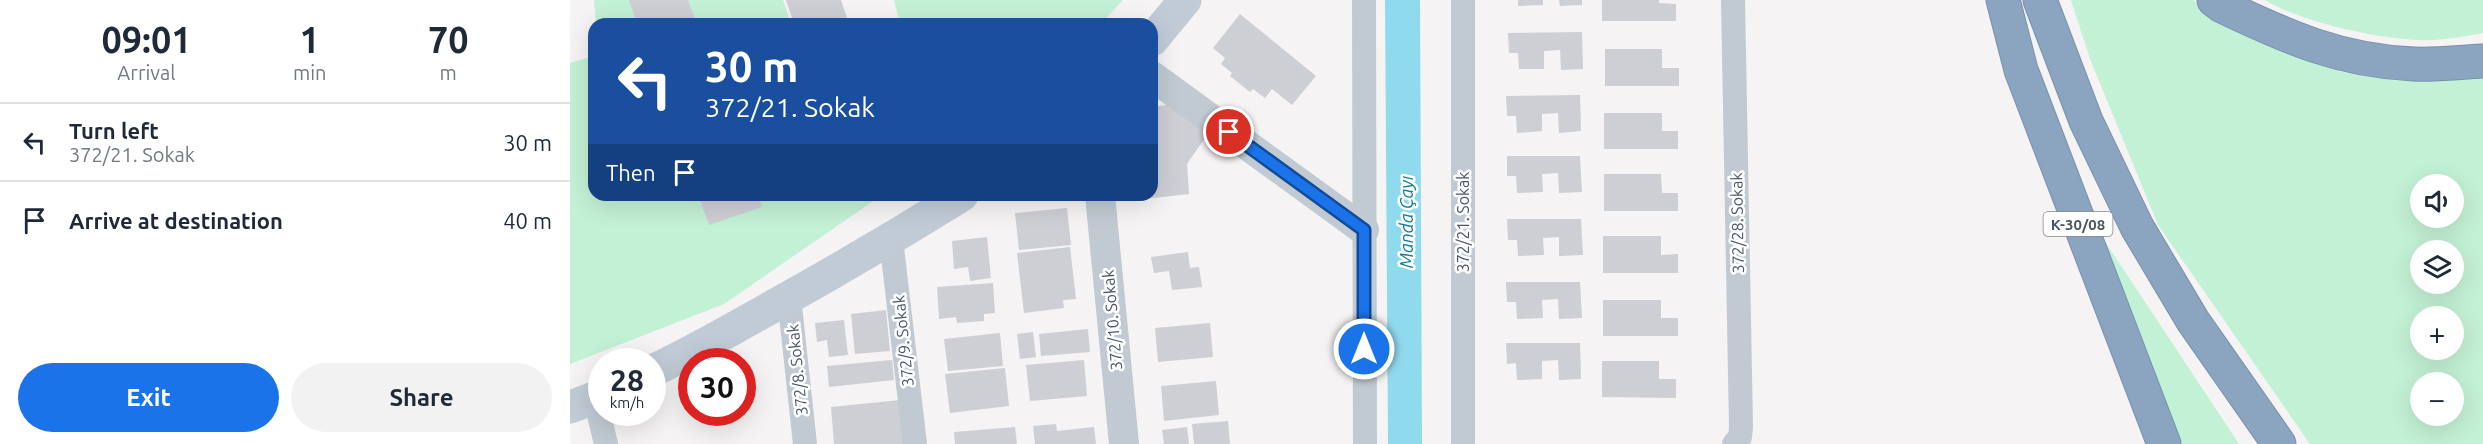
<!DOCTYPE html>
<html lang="en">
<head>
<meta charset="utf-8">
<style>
  :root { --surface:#fff; --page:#f2f2f3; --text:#1f2937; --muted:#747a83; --line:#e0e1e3; --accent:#1a73e8 }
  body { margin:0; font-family:Ubuntu,sans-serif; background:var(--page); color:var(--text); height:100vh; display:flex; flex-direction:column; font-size:22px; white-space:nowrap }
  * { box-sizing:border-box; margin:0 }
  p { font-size:20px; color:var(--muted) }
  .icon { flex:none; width:33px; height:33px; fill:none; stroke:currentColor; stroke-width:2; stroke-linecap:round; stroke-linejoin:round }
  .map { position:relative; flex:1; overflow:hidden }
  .drawer { display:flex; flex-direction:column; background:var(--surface); width:570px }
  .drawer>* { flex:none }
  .hud { position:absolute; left:18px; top:18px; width:570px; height:183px; border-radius:18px; box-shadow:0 6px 24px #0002; background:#1a4fa0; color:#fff; overflow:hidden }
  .fabs { position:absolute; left:1840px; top:174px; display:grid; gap:12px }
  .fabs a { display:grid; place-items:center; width:54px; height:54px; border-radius:50%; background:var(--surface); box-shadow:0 6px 24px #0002; font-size:30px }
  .speed { position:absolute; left:18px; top:348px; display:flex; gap:12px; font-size:30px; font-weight:700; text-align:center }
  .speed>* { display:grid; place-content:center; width:78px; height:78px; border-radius:50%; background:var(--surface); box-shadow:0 6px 24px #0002; line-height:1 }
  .speed small { font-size:15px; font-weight:400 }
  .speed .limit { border:9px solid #d22; background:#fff; color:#111 }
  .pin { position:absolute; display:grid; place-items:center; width:51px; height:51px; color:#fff; margin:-26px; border:3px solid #fff; border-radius:50%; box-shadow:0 2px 6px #0007 }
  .me { position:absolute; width:66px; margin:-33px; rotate:0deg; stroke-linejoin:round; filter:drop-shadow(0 0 4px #0008) }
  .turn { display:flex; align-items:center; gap:21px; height:126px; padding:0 18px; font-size:27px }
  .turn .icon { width:78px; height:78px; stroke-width:2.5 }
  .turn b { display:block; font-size:42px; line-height:51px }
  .then { display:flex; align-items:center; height:57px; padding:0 18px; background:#0003; gap:12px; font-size:22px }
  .eta { display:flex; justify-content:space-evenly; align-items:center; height:102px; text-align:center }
  .eta b { font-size:36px; font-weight:700; line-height:42px }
  .button { display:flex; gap:12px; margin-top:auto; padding:12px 18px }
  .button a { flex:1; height:69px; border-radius:36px; background:var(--accent); color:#fff; font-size:24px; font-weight:700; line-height:69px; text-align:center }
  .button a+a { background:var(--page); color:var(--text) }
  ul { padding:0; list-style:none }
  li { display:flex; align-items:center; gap:18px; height:78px; padding:0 18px; border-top:2px solid var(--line) }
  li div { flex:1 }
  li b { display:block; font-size:22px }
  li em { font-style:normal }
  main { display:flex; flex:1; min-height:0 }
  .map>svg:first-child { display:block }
  .green { fill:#c3f1d5; fill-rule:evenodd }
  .water { fill:#90daee }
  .building { fill:#cdcfd5 }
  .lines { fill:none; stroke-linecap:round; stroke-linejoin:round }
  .motorway-casing { stroke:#7690ad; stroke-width:35 }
  .minor { stroke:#c1cad2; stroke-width:24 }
  .tertiary { stroke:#c1cad2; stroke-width:30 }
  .secondary { stroke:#c1cbd6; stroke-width:33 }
  .motorway { stroke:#8ba5c1; stroke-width:33 }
  .route-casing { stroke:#114b97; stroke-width:15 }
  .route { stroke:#1a73e8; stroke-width:10 }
  .labels { text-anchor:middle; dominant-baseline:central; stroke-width:5; stroke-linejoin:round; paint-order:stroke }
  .shield { fill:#fff; stroke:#808990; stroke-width:1.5 }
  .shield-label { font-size:15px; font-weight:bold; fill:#4a5661 }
  .street-label { font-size:16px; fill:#4a5661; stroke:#fff }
  .water-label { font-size:18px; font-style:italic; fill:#0c7c9b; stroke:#fff }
</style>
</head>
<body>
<main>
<section class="drawer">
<div class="eta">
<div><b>09:01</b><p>Arrival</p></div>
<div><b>1</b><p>min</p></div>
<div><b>70</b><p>m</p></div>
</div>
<ul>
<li><svg class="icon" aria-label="left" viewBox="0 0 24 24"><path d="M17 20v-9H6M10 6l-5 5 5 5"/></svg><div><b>Turn left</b><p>372/21. Sokak</p></div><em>30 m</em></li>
<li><svg class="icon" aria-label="arrive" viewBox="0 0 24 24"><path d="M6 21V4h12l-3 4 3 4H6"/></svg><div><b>Arrive at destination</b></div><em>40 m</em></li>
</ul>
<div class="button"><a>Exit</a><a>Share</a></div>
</section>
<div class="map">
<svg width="1913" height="444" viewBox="0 0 1913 444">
  <rect width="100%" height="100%" fill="#f5f3f3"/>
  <g class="green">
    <polygon points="24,0 213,0 221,24 26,24"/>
    <polygon points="324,0 553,0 531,24 330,24"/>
    <path d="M1501,0H1623L1635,10L1694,43L1771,72L1840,78L1913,76V444H1740L1588,225L1520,59ZM1851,184H1884V218H1851ZM1851,250H1884V284H1851ZM1851,316H1884V350H1851ZM1851,382H1884V416H1851Z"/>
    <path d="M1695,0H1913V33C1897,36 1879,39 1863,40C1818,42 1732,23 1695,0Z"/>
    <polygon points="24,56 24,195 312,195 154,304 0,364 0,63"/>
    <polygon points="1526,228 1669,444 1609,444"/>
  </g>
  <polygon class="water" points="815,0 850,0 852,444 818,444"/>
  <g class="building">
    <polygon points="59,0 118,0 127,24 67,24"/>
    <polygon points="216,0 271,0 279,24 224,24"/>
    <polygon points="948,0 973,0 973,5 948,6"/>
    <polygon points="989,0 1012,0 1012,5 990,6"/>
    <polygon points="1032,0 1089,0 1089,3 1106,4 1106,21 1032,21"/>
    <polygon points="670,14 746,76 722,105 702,89 695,98 683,89 680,92 660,76 662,73 651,64 655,58 643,48"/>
    <polygon points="1012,32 1013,69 991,70 990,50 974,51 974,69 949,69 948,53 939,53 938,33"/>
    <polygon points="1035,49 1092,49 1092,68 1109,68 1109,86 1035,86"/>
    <polygon points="1010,95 1011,131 989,133 988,113 972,114 972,131 947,133 946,116 937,116 936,96"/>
    <polygon points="604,104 637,135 617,164 619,194 574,199 574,195 582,195 582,107"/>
    <polygon points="1034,113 1092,113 1092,131 1108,131 1108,149 1034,149"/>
    <polygon points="937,156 1010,156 1012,192 989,193 988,173 972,174 973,192 947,193 946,176 937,176"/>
    <polygon points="1034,174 1091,174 1092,193 1108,193 1108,211 1034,211"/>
    <polygon points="128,195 188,195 192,207 139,225"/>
    <polygon points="497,208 501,245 449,250 445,213"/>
    <polygon points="937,219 1011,219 1013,255 989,256 989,237 973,238 974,255 948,256 947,240 938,240"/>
    <polygon points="1033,236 1091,236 1091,255 1108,254 1108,273 1033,273"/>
    <polygon points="417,237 421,278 400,281 398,267 384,269 382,241"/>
    <polygon points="500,247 506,299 493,300 494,308 454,313 447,253"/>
    <polygon points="618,252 620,268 629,267 632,287 602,290 599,271 584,273 581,257"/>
    <polygon points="936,282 1010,282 1012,318 989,319 988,299 972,300 973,318 947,319 946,302 937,302"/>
    <polygon points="423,283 425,313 414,314 414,321 387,323 386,317 369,319 367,287"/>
    <polygon points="1033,300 1091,300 1091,318 1108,318 1108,336 1033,336"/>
    <polygon points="316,310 320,351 285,354 281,314"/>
    <polygon points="274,320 278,355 259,357 257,340 247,342 245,323"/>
    <polygon points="640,323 643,357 588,362 585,328"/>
    <polygon points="518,329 520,352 471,356 469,334"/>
    <polygon points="463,332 466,357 450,359 447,334"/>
    <polygon points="430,333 433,366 378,371 374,339"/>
    <polygon points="936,343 1010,343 1011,379 989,380 988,360 972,361 972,379 947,380 946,363 937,364"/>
    <polygon points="322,360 324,380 259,387 257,366"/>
    <polygon points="514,360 517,396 460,401 456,365"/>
    <polygon points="1032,361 1089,361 1089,379 1106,379 1106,398 1032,397"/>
    <polygon points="435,368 439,406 380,413 375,374"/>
    <polygon points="646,381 649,415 594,421 591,386"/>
    <polygon points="330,400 334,444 264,444 261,407"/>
    <polygon points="658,421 660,444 624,444 622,424"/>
    <polygon points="486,424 487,431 524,427 526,444 465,444 463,426"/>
    <polygon points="445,427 447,444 385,444 384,432"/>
    <polygon points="617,427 619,444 594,444 592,430"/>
  </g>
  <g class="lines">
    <defs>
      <g id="motorway">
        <polyline points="1433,0 1451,70 1594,444"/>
        <polyline points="1470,0 1516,121 1567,227 1623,321 1709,444"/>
        <path d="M1644,0L1652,6C1717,37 1770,61 1844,64C1867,65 1890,62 1913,61"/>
      </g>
    </defs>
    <use href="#motorway" class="motorway-casing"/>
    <g class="minor">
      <polyline points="794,0 795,444"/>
      <polyline points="1163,0 1171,427 1170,437 1164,444"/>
      <polyline points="321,239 345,444"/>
      <polyline points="219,297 235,444"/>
      <polyline points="25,398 36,444"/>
      <polyline points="893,444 893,0"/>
    </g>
    <g class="tertiary">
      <polyline points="582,76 794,230"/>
      <polyline points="530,195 554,444"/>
    </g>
    <g class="secondary">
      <polyline points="582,40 615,0"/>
      <path d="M82,371C125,351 166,327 207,304C270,269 331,233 392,195"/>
      <polyline points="0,407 32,395"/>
    </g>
    <use href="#motorway" class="motorway"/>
  </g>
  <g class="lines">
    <defs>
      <polyline id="route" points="659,132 794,230 794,349"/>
    </defs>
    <use href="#route" class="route-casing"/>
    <use href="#route" class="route"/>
  </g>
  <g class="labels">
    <rect class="shield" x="1473.5" y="212" width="69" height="24" rx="4.5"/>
    <g class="shield-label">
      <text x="1508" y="224">K-30/08</text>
    </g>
    <g class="street-label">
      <text transform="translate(893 222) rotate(-90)">372/21. Sokak</text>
      <text transform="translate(1167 223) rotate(-91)">372/28. Sokak</text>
      <text transform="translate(542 320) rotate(-95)">372/10. Sokak</text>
      <text transform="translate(333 341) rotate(-96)">372/9. Sokak</text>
      <text transform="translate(227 370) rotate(-96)">372/8. Sokak</text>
    </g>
    <g class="water-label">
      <text transform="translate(836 222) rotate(-90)">Manda Çayı</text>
    </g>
  </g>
</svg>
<div class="fabs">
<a><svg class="icon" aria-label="sound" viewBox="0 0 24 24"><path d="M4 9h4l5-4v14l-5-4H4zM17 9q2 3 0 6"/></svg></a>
<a><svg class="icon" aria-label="layers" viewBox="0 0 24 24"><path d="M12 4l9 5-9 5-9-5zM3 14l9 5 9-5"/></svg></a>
<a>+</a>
<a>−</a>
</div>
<div class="speed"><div>28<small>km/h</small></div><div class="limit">30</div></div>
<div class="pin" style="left:659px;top:132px;background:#d93025"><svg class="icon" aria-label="arrive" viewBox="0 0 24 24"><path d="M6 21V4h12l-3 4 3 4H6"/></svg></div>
<svg class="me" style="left:794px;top:349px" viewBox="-20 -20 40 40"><circle r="17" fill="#1a73e8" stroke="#fff" stroke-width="3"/><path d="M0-11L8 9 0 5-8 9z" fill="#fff"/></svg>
<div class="hud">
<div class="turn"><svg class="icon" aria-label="left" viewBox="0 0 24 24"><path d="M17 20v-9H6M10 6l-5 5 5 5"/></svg><div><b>30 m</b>372/21. Sokak</div></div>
<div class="then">Then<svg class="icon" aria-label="arrive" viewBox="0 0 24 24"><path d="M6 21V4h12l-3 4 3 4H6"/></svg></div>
</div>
</div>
</main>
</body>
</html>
